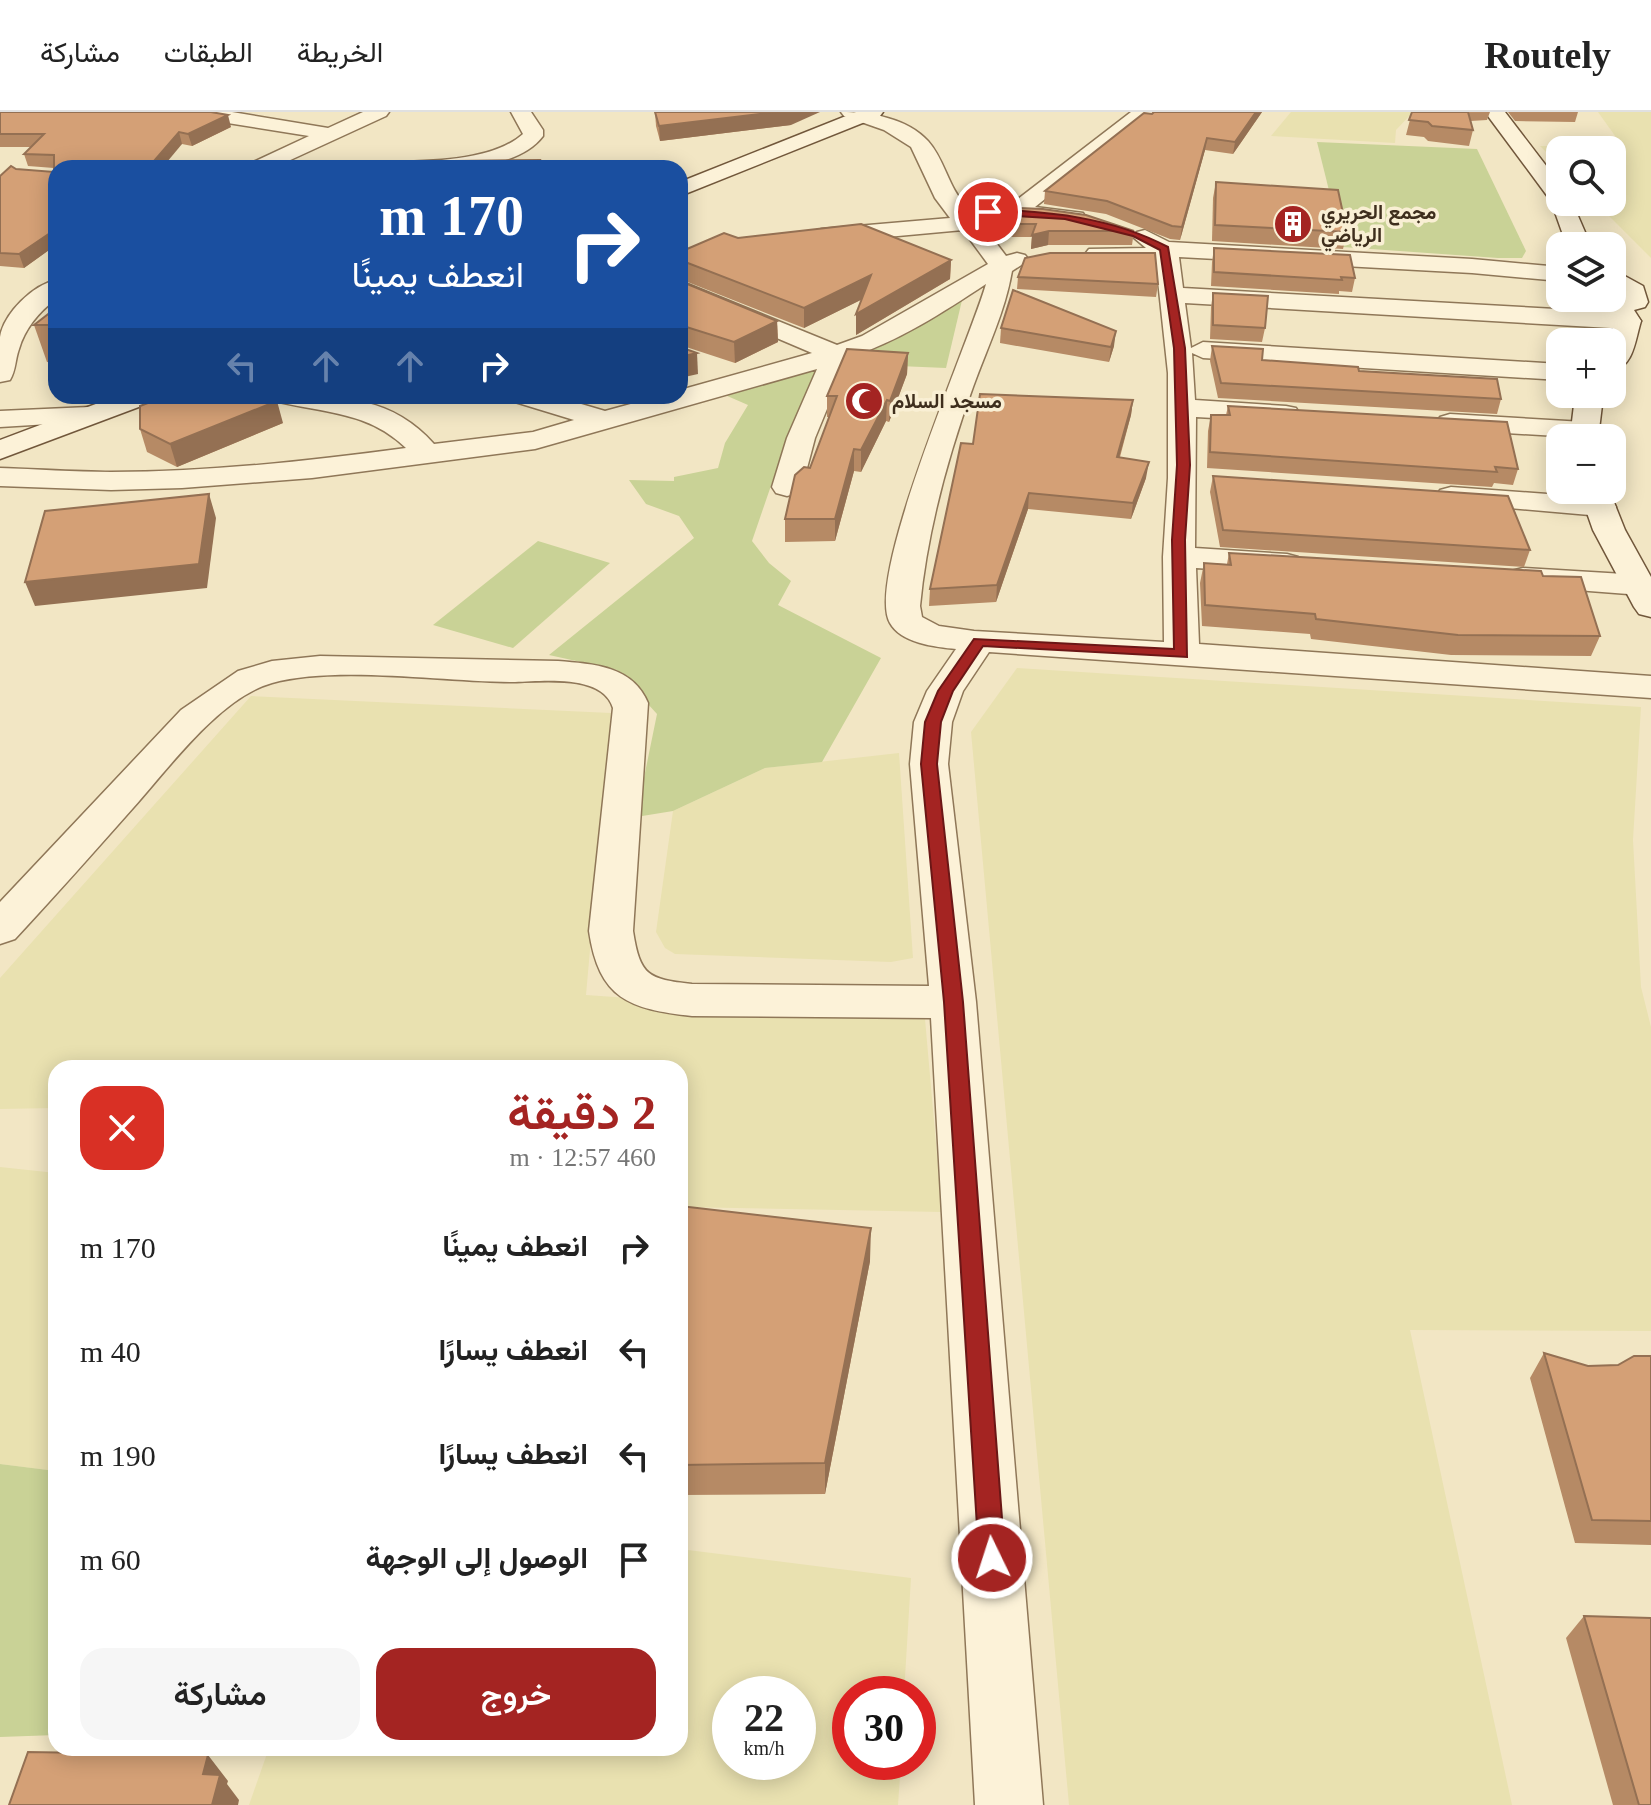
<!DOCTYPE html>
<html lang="ar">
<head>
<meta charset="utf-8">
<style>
  :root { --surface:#fff; --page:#f6f6f6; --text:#222; --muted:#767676; --line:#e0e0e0; --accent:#a42422 }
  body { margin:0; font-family:"Times New Roman",Vazirmatn,serif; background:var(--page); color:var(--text); direction:rtl; height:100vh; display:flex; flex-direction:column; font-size:30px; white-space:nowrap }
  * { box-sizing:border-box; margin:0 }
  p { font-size:26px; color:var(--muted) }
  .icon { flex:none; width:44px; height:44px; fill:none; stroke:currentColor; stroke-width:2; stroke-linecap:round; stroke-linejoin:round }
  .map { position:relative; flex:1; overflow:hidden; direction:ltr }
  .side { position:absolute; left:48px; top:948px; width:640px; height:696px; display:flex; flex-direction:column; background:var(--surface); border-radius:24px; box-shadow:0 4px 20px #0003; direction:rtl }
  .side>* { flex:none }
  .banner { position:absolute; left:48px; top:48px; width:640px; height:244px; border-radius:24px; box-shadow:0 4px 20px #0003; direction:rtl; background:#1a4fa0; color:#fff; overflow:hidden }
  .controls { position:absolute; left:1546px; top:24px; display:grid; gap:16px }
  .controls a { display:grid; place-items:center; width:80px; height:80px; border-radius:16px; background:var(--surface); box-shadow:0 4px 20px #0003; font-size:40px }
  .speed { position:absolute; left:712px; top:1564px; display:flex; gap:16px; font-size:40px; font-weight:700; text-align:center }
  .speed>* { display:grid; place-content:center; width:104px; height:104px; border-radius:50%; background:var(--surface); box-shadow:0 4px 20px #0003; line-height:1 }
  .speed small { font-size:20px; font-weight:400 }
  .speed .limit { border:12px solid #d22; background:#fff; color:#111 }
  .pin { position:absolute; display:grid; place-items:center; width:68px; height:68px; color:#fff; margin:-34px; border:4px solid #fff; border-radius:50%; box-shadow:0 2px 8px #0007 }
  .me { position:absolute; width:88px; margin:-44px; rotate:356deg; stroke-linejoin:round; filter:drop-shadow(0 0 6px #0008) }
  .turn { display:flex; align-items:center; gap:28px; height:168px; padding:0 32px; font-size:36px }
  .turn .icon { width:104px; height:104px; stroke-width:2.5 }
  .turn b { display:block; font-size:56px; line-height:68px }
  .lanes { display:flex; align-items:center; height:76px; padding:0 32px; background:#0003; justify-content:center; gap:40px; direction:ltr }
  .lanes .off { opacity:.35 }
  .round { display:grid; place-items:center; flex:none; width:84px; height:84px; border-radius:24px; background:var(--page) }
  .head { display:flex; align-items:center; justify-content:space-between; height:136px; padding:0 32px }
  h1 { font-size:48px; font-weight:600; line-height:60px; color:var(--accent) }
  .button { display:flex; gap:16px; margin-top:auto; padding:16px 32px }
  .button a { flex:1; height:92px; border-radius:24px; background:var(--accent); color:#fff; font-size:32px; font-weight:600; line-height:92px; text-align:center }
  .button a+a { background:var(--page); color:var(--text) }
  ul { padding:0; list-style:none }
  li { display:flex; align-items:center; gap:24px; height:104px; padding:0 32px }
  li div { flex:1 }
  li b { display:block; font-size:30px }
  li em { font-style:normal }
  header { display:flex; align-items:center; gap:48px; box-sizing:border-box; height:112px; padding:0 40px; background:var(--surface); border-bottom:2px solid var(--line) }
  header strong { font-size:38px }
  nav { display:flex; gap:44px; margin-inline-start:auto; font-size:28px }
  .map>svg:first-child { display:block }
  .farmland { fill:#e9e1b0; fill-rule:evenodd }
  .green { fill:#c9d296 }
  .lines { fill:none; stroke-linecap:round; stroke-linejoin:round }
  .minor-casing { stroke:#8f7758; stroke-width:3 }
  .secondary-casing { stroke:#71573b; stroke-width:3 }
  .minor { fill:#fcf2d8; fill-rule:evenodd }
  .secondary { fill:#fcf2d8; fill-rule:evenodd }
  .wall { fill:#b68a65 }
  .shaded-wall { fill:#947053 }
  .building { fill:#d4a076; stroke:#947053; stroke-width:2 }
  .route { fill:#a42422; stroke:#6b1716; stroke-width:2 }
  .labels { text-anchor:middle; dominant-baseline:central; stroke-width:7; stroke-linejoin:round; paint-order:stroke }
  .far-poi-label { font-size:20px; font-weight:bold; fill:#3e2e1d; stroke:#f9efd4; text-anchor:start }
</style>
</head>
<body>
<header>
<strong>Routely</strong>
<nav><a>الخريطة</a><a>الطبقات</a><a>مشاركة</a></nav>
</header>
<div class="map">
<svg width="1651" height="1693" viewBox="0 0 1651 1693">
  <rect width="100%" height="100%" fill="#f2e6c4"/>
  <g class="farmland">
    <polygon points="1291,0 1413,0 1396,18 1395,31 1271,24"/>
    <polygon points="1598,0 1651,0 1651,146 1595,90 1612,90 1612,38 1560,38 1560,54 1540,34 1623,35"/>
    <polygon points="1017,556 1641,595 1633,728 1641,875 1651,915 1651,1219 1410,1218 1512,1693 1069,1693 971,620"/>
    <polygon points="251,584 611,601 586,883 925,907 942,1100 680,1095 680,956 56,956 56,996 0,997 0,866"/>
    <polygon points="899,641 913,846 891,850 675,842 665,836 656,820 673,699 765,656"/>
    <polygon points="0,1055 56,1061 56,1359 0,1352"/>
    <path d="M680,1437L911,1466L904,1582H850V1650H901L898,1693H249L269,1636H680ZM730,1582H798V1650H730Z"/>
  </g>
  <g class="green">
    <polygon points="1317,30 1477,37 1526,139 1522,146 1498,146 1343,135"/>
    <polygon points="963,184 946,256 851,252 850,246"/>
    <polygon points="810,256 822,260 775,362 752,429 769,451 791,469 778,493 881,546 822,650 765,656 673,699 636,705 657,602 617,558 549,543 694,426 679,404 646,392 629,368 674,369 674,365 718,356 725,331 748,293 725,283"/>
    <polygon points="538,429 610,451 513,536 433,513"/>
    <polygon points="0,1352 56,1359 56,1623 0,1625"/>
  </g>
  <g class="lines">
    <defs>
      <g id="minor">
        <polygon points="186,0 232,0 328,16 363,0 389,0 386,4 273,56 246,56 249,52 309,24 196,6"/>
        <path d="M511,0H531L543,18V24C508,70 395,56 343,56L353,50C401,49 486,55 523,22Z"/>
        <path d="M841,0C870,0 907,6 928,29C945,48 948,75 966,94L1010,93L1131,0H1153L1035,95L1083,101L1086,106L1083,111L1075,113L1016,106L978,107L1006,144L1017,141L1025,143L1029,148L1012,159C1005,200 987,236 973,275C948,344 927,420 920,494L922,505L939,514L974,519L1164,530L1163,445L1168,366V261L1156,150L1097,149L1089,147L1085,142L1089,137L1146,136L1133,125L1137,120L1145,118L1169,130L1472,147L1560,155V169L1472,161L1179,145L1183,176L1628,201L1637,204L1641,209L1637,214L1628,217L1185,191L1191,236L1203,230L1560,252V268L1203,246L1192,241L1195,288L1286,294L1296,296L1300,302L1296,308L1286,310L1196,305L1195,436L1287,442L1298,445L1303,452L1298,459L1287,462L1196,456L1199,532L1651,564V586L989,540L963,579L952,610L948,652L976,890L1043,1693H975L931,906L692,904C629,897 599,887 589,819L613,596C603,562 543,569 515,570C445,570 336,553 272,571C219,586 169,656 133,696C94,740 55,784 15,827L0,832V790L181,598L238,559L272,549L320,544L558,549C594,552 633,554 648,591L633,819C640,864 648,867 692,872L929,874L910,652L914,610L927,579L956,537C935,535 901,531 890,511C864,466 970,229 986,172C942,201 899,229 848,246L815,326L802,375L798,381L787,384L776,381L772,375L787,326L817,257L535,337L312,366L182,376L111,378L0,374V356C37,357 74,360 111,360C209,360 308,349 406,336C369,300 326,301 279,290L275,284C336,284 390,282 434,332L533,320L574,308L515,290L511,284H554L605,299L660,284H680V278L812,241L680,185V169L837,233L862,224L988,152L963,118L822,131L814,129L811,124L814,119L822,117L950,106L935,86L911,35L884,18L844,4Z"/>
        <path d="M56,168V187C39,200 25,216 19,237C15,248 16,258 10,268L0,270C0,256 0,239 0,225C4,201 33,173 56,168Z"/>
        <polygon points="89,295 99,297 103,303 99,309 0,315 0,299"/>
        <polygon points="1450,302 1584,310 1594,313 1598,319 1590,326 1440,317 1436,311 1440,305"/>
        <polygon points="1451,375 1601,386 1612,388 1616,395 1612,402 1601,404 1440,390 1436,384 1440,378"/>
        <polygon points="1523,456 1641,463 1651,466 1651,480 1641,483 1511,473 1507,466 1511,459"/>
      </g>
      <g id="secondary">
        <polygon points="856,0 883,0 880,4 680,84 680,70"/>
        <polygon points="1485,0 1505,0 1560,72 1560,90 1572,90 1591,134 1567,134 1551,89"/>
        <path d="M1612,157L1643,174L1648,190L1645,195L1634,198L1641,209C1635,228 1634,254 1612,260V230H1609L1615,209C1606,193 1593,199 1585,186H1612V183L1623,186L1612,175Z"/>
        <polygon points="1579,282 1607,282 1602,293 1598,326 1570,326 1574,293"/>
        <polygon points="117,284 156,284 152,290 0,347 0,328"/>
        <polygon points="1579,378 1609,378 1625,418 1651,465 1651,505 1639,502 1634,495 1593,418"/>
      </g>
    </defs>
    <use href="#minor" class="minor-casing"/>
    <use href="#secondary" class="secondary-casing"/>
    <use href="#minor" class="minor"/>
    <use href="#secondary" class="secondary"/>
  </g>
  <g class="wall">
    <polygon points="0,0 231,15 192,34 182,32 56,56 56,133 24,156 0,154 0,64 54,60 54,56 28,54 24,42 31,35 0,35"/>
    <polygon points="655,0 791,13 660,29 656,14"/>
    <polygon points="1154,0 1262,0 1233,42 1205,38 1180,128 1170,127 1106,102 1044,92 1045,79"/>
    <polygon points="1412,0 1490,0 1487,8 1470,9 1473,18 1469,34 1428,29 1424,25 1406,23"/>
    <polygon points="1508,0 1578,0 1575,10 1515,9"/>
    <polygon points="1216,70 1347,120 1343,137 1212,129 1213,86"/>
    <polygon points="1019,96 1134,119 1132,133 1048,133 1031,137 1032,125 1001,125 1002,112"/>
    <polygon points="738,126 951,148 950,167 856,223 862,187 804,216 680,167 680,140"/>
    <polygon points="1214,136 1355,166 1352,180 1339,179 1339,182 1211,174 1212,150"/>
    <polygon points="1018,165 1158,172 1156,185 1017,177"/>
    <polygon points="680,169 777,209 778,230 735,251 680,233"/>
    <polygon points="1213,181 1265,216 1262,230 1210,227 1211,195"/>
    <polygon points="56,196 56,251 47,250 34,213"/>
    <polygon points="1001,216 1114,234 1109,250 1000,231"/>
    <polygon points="1212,234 1262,248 1359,259 1501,287 1497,302 1218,286 1210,249"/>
    <polygon points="908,241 907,262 889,310 886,309 861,360 854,359 835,429 785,430 785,407 810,356 830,305 827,305 827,284"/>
    <polygon points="1133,288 1131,303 1120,345 1146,366 1131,407 1028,397 996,490 929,494 930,477 973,332"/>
    <polygon points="1228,294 1518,357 1513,373 1494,371 1492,375 1207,356 1208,319 1211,303 1226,303"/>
    <polygon points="283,311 177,355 147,340 140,317"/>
    <polygon points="1213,364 1530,438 1524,455 1220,435 1210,380"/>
    <polygon points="1229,441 1543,464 1600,524 1591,544 1451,543 1311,527 1310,522 1202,514 1200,471 1204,451 1227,452"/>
    <polygon points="680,1094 870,1149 825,1382 680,1383"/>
    <polygon points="1544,1241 1588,1254 1618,1253 1651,1244 1651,1433 1575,1431 1530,1266"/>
    <polygon points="1584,1504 1651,1693 1613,1693 1566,1526"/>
  </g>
  <g class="shaded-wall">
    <polygon points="777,0 820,0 791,13 660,29 659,14"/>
    <polygon points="1256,0 1262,0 1233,42 1235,30"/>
    <polygon points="228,3 231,15 192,34 188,22"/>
    <polygon points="179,20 182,32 162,56 148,56"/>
    <polygon points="1207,26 1205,38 1180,128 1182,115"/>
    <polygon points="56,117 56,133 24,156 19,142"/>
    <polygon points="1049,119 1048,133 1031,137 1032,123"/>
    <polygon points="951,148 950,167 856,223 856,202"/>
    <polygon points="871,163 871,183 804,216 804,196"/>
    <polygon points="777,209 778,230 735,251 734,230"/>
    <polygon points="1116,219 1114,234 1109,250 1111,235"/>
    <polygon points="697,241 698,262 680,266 680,245"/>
    <polygon points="908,241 907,262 889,310 890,289"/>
    <polygon points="887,288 886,309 861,360 861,338"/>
    <polygon points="1133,288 1131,303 1115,360 1117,345"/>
    <polygon points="277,289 283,311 177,355 170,332"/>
    <polygon points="854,337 854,359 835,429 835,407"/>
    <polygon points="1149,350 1146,366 1131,407 1133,391"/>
    <polygon points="1029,381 1028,397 996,490 997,473"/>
    <polygon points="209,382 216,406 207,476 35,494 25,470"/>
    <polygon points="871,1116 870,1149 825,1382 825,1351"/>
    <polygon points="208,1643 228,1669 227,1672 239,1688 238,1693 212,1693 203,1662"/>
  </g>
  <g class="building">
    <polygon points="0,0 211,0 228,3 188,22 179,20 148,56 56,56 56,117 19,142 0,141 0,64 11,54 16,57 54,60 54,43 24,42 44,22 0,22"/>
    <polygon points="655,0 777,0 659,14"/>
    <polygon points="1154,0 1256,0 1235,30 1207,26 1182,115 1172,114 1107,89 1045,79 1144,1 1152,2"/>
    <polygon points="1412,0 1468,0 1473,18 1432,14 1428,10 1409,8"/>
    <polygon points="540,48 537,56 451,56 454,49"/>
    <polygon points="1216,70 1338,78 1347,120 1215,113"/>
    <polygon points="1019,96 1043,97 1086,103 1134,119 1049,119 1032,123 1036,112 1002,112"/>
    <polygon points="861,112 951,148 856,202 871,163 804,196 680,148 680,140 724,121 738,126"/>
    <polygon points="1214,136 1350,143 1355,166 1341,165 1342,168 1214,160"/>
    <polygon points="1050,141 1155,141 1158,172 1018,165 1025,146"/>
    <polygon points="680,169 777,209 734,230 680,213"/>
    <polygon points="1013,178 1116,219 1111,235 1001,216"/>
    <polygon points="1213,181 1268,184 1265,216 1213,213"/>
    <polygon points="56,196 56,213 34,213"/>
    <polygon points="1212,234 1263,237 1262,248 1358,255 1359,259 1497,267 1501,287 1221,271"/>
    <polygon points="680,235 697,241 680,245"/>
    <polygon points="847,237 908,241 890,289 887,288 861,338 854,337 835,407 785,407 795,363 804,355 810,356 837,284 827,284"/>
    <polygon points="980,282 1133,288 1117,345 1149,350 1133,391 1029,381 997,473 930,477 961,331 973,332"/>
    <polygon points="166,284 266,284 277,289 170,332 140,317 140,294"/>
    <polygon points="1228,294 1507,310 1518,357 1495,355 1497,360 1210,340 1211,303 1230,303"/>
    <polygon points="1213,364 1508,384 1530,438 1223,418"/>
    <polygon points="209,382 199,452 25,470 45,399"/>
    <polygon points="1229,441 1541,459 1543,464 1581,465 1600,524 1458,523 1316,507 1315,502 1205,493 1204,451 1231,453"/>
    <polygon points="680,1094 871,1116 825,1351 680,1353"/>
    <polygon points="1544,1241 1588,1254 1618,1253 1634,1244 1651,1244 1651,1409 1592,1408"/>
    <polygon points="1584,1504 1651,1506 1651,1693 1639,1693"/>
    <polygon points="28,1640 208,1643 203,1662 220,1663 212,1693 9,1693"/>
  </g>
  <path class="route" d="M988,97C1051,100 1111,105 1168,135L1185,236L1190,353L1185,428L1187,545L983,534L953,579L941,610L937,652L963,890L1005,1446L1001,1455L992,1458L983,1455L979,1446L944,890L921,652L925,610L938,579L974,527L1174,537L1172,428L1177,353L1174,236L1160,138L1133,124L1065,107L985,102Z"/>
  <defs>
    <symbol id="building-disc" viewBox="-11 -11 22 22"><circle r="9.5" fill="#a42422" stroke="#f9efd4"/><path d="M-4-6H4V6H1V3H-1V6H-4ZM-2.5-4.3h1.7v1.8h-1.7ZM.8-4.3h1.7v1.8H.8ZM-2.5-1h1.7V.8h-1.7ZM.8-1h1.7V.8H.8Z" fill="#fff"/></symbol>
    <symbol id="mosque-disc" viewBox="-11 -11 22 22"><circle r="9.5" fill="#a42422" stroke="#f9efd4"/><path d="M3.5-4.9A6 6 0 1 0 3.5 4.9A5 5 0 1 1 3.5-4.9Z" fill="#fff"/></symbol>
  </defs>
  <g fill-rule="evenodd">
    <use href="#building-disc" x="1271" y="90" width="44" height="44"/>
    <use href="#mosque-disc" x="842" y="267" width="44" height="44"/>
  </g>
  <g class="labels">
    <g class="far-poi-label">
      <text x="1321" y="100">مجمع الحريري<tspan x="1321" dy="23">الرياضي</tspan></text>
      <text x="892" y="289">مسجد السلام</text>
    </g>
  </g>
</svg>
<div class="controls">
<a><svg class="icon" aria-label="search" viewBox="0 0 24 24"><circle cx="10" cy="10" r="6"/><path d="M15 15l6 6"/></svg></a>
<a><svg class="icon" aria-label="layers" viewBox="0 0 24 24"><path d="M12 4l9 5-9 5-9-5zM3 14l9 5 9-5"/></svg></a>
<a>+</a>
<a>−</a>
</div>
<div class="speed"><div>22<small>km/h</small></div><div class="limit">30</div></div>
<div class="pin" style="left:988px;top:100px;background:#d93025"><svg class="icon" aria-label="arrive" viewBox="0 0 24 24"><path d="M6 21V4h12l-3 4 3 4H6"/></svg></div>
<svg class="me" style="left:992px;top:1446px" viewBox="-20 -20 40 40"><circle r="17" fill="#a42422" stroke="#fff" stroke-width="3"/><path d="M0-11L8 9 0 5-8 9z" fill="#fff"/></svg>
<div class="banner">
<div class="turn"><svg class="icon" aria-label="right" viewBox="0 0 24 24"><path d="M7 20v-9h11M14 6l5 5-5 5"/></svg><div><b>170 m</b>انعطف يمينًا</div></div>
<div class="lanes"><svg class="icon off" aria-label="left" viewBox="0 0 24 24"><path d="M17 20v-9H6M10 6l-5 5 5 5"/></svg><svg class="icon off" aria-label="ahead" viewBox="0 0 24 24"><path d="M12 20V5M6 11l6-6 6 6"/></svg><svg class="icon off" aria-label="ahead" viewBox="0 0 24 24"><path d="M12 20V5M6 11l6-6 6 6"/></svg><svg class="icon" aria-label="right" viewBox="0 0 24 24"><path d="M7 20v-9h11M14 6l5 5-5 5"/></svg></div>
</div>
<section class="side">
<div class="head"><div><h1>2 دقيقة</h1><p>460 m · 12:57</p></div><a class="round" style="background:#d93025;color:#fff"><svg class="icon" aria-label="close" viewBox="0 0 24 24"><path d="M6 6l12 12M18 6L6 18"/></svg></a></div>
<ul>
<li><svg class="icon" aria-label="right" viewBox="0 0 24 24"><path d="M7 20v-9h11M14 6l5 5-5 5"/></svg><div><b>انعطف يمينًا</b></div><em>170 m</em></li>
<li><svg class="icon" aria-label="left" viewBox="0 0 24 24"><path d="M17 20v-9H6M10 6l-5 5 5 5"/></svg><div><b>انعطف يسارًا</b></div><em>40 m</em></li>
<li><svg class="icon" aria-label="left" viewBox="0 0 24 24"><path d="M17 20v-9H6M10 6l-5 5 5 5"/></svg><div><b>انعطف يسارًا</b></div><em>190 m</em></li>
<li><svg class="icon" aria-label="arrive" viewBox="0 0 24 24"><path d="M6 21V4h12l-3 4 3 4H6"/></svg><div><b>الوصول إلى الوجهة</b></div><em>60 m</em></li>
</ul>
<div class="button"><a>خروج</a><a>مشاركة</a></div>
</section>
</div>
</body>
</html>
